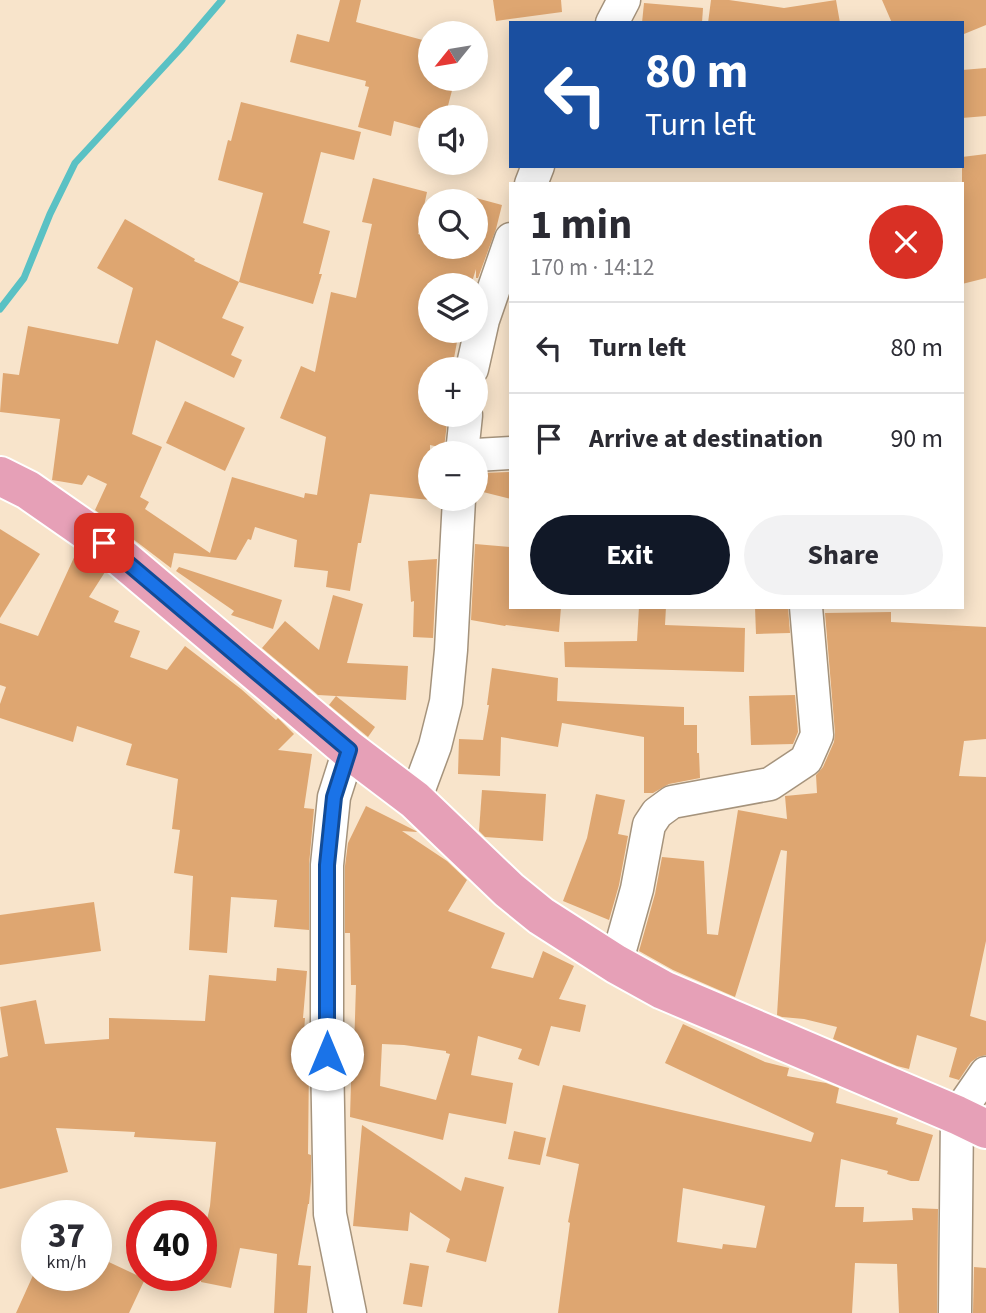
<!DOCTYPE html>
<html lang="en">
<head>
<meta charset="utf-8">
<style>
  :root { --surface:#fff; --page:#f2f2f3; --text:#2b2b33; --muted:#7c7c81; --line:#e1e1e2; --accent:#111827 }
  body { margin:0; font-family:"Source Sans 3",sans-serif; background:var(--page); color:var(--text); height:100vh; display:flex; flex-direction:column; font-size:26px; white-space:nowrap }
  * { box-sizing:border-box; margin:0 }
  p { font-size:23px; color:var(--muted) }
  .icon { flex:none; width:38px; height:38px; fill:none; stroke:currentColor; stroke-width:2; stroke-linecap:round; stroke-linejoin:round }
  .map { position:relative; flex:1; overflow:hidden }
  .side { position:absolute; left:509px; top:182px; width:455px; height:427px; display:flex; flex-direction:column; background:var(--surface); border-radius:0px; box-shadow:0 4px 18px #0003 }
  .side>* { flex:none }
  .banner { position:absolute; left:509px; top:21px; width:455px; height:147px; border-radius:0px; box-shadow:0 4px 18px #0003; background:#1a4fa0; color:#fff; overflow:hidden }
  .needle { width:46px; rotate:240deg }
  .buttons { position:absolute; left:418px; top:21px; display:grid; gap:14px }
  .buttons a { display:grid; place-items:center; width:70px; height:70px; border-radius:50%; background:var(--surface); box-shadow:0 4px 18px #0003; font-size:35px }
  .speed { position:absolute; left:21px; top:1200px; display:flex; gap:14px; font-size:35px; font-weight:700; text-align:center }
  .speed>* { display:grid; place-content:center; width:91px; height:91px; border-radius:50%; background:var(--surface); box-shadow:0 4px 18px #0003; line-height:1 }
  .speed small { font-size:18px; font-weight:400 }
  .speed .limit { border:10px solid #d22; background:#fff; color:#111 }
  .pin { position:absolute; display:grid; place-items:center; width:60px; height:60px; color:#fff; margin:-30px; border-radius:14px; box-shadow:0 4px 10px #0006 }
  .me { position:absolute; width:77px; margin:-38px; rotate:0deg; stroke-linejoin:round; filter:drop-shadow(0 0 5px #0008) }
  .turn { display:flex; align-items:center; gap:24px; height:147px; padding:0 21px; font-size:32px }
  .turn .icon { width:91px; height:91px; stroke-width:2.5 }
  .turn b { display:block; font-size:49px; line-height:60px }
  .round { display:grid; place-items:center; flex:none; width:74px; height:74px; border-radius:37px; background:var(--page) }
  .head { display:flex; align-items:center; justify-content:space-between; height:119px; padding:0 21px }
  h1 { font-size:42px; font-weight:700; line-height:52px }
  .cta { display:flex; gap:14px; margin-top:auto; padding:14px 21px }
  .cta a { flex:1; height:80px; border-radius:42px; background:var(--accent); color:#fff; font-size:28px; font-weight:700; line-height:80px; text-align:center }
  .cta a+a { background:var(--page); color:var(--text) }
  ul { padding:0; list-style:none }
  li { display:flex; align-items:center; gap:21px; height:91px; padding:0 21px; border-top:2px solid var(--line) }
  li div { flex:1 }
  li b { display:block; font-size:26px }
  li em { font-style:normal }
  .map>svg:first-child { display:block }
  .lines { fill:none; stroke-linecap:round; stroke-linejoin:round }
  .stream { stroke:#5ac1c4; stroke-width:7 }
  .building { fill:#dea671; fill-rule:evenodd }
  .minor-casing { stroke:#a5937c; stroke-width:35 }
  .major-casing { stroke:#fff; stroke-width:42 }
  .minor { stroke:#fff; stroke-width:32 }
  .major { stroke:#e6a0b7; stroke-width:38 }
  .route-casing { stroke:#114b97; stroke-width:18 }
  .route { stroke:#1a73e8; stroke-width:12 }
</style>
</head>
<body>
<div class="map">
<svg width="986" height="1313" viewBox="0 0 986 1313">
  <rect width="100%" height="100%" fill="#f8e4cb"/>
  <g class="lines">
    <polyline class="stream" points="0,309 24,278 50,214 75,163 181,48 222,0"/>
  </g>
  <g class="building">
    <polygon points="340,0 361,0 356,22 430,42 430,79 455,79 445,117 430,117 430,131 394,121 391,136 358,127 369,87 365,86 366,81 290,62 297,34 329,42"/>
    <polygon points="493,0 561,0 562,12 496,21"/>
    <polygon points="711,0 729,0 784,8 836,0 840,23 708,23"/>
    <polygon points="882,0 986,0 986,25 964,34 962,23 892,23"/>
    <polygon points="644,3 703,8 702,23 642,23"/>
    <polygon points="986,68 986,116 962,118 962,70"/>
    <polygon points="241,102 361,132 354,160 321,152 303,223 330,231 319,274 322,274 313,304 239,282 263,193 218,180 228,140 231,141"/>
    <polygon points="986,154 986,278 962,284 962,157"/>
    <polygon points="373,178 427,192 418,234 430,238 430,247 476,247 476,198 502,205 496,229 478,278 476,278 476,269 471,285 430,285 430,331 459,331 452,369 430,369 430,415 448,415 444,448 430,445 430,500 370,494 361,543 358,543 350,591 326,587 328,571 294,567 297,540 255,527 251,540 248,539 236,560 174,553 171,568 95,510 107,484 88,475 82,485 52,480 60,419 0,412 3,373 19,375 28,326 118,344 133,288 97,268 125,219 195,259 194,261 239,282 222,318 244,327 231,355 242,360 234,378 156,340 132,434 162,447 140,497 149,502 145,509 210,553 232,477 304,498 305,493 317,495 326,437 280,418 301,366 315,372 331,292 356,298 372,224 362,222"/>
    <polygon points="185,401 245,428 225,471 166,443"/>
    <polygon points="509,472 511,472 511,499 479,491 483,473"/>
    <polygon points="0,529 40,554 0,618"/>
    <polygon points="475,544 511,547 511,607 561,607 559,632 506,625 505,626 471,620"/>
    <polygon points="77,551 105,572 89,597 119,611 114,622 140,631 130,657 167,670 185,646 241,689 276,720 278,718 294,734 278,750 312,754 304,808 314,809 309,865 309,930 274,927 277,900 231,897 227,953 189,950 193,876 174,873 180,830 172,829 178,779 126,765 132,744 77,726 73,742 0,718 0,704 6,687 0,685 0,623 38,636"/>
    <polygon points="437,559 433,638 413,637 414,601 411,602 408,561"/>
    <polygon points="179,567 282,600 273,629 231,615 234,611 176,571"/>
    <polygon points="333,595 363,604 347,663 408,666 406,700 318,695 262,648 285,621 319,650"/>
    <polygon points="639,607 666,607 665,625 745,628 744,672 565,667 564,642 637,641"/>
    <polygon points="755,607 788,607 790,633 756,634"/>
    <polygon points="891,612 891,622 986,627 986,739 964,741 959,776 986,777 986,941 970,1016 986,1021 986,1055 978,1057 971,1062 959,1080 949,1077 957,1048 917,1035 909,1069 897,1066 833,1039 837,1027 804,1019 782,1017 777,1015 787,851 781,850 735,997 673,970 639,951 655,894 662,857 704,861 707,934 718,935 738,810 787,819 785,796 817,793 816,775 823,767 834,742 835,733 825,613"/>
    <polygon points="492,668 558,678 557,701 684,707 684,725 697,725 697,753 699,753 700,778 669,784 653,793 644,793 644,737 562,723 558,747 501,737 500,776 458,774 459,739 483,740 489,705 487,705"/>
    <polygon points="795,695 798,732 793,744 751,745 749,696"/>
    <polygon points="336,696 375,727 368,737 329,705"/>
    <polygon points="482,790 546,794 543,841 485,837 479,831"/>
    <polygon points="596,794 625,800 618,834 628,836 619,885 609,920 563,901 587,838"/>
    <path d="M366,806L416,831L417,832L402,831L447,861L467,880L448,911L505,933L491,968L533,978L543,951L574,966L559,999L586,1005L580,1032L551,1026L539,1066L518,1059L522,1049L478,1036L471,1075L513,1083L506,1124L449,1113L443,1140L350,1117L352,1050H354L356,985H351L350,933H345V866L348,843ZM382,1044L404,1045L446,1051V1053L450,1054L436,1100L380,1086Z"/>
    <polygon points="94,902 101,951 0,965 0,915"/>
    <polygon points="277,968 307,971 303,1018 305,1018 302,1061 309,1061 308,1154 311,1155 311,1181 309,1204 308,1204 298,1265 311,1266 307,1313 274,1313 277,1254 240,1248 231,1288 201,1282 201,1248 210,1206 216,1142 134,1137 135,1132 56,1128 68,1172 0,1189 0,1058 8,1056 0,1007 36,1000 45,1044 109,1039 109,1018 205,1021 209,975 276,981"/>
    <path d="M683,1024L765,1062L789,1068L787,1076L826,1083L839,1088L836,1103L898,1118L896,1124L933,1135L919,1181H911L887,1174L888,1171L841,1159L835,1207H864L863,1222L913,1220L912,1208L938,1209L937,1313H899L897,1264L855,1263L852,1313H558L570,1223L568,1222L579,1164L546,1156L563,1085L811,1142L814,1133L665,1063ZM683,1188L765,1206L756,1248L723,1244L722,1249L677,1242Z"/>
    <polygon points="362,1125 461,1191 465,1177 504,1187 486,1262 446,1252 450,1239 410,1212 408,1231 353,1226"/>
    <polygon points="514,1131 546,1138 540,1165 508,1159"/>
    <polygon points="96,1256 145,1279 129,1313 16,1313 35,1271 37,1276 96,1276"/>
    <polygon points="410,1263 429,1266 422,1307 403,1304"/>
    <polygon points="974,1267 986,1268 986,1313 973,1313"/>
  </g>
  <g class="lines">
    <defs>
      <g id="minor">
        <polyline points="612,23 624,0"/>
        <polyline points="531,184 538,166"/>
        <polyline points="472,369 483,320 511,239"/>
        <polyline points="462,453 466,415"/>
        <polyline points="476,455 511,453"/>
        <polyline points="349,750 334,797 327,865 327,1054 330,1214 350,1313"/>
        <polyline points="415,800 435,746 446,702 451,650 459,499"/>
        <polyline points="616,964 637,889 649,825 657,813 672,802 770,784 806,760 817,735 806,607"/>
        <polyline points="955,1313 957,1115 986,1073"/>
      </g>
      <polyline id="major" points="0,476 28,490 104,543 349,750 415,800 509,890 541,916 616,964 663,990 957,1115 986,1129"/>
    </defs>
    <use href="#minor" class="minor-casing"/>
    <use href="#major" class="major-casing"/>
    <use href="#minor" class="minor"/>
    <use href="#major" class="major"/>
  </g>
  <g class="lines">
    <defs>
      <polyline id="route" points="104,543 349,750 334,797 327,865 327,1054"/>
    </defs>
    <use href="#route" class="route-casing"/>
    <use href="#route" class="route"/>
  </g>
</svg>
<div class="buttons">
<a><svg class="needle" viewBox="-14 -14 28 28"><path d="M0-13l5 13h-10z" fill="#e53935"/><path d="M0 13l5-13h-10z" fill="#7c7c81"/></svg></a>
<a><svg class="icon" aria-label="sound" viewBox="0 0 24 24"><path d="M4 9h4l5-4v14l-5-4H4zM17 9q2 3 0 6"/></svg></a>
<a><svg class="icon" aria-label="search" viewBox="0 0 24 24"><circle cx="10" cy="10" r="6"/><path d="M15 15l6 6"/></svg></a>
<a><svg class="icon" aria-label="layers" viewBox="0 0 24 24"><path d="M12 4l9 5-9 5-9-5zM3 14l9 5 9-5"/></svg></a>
<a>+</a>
<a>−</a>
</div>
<div class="speed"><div>37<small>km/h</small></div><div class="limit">40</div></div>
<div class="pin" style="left:104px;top:543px;background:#d93025"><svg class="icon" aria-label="arrive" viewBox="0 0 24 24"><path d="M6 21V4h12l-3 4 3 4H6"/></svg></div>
<svg class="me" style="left:327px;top:1054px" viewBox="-20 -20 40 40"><circle r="19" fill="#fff"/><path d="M0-13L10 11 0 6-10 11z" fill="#1a73e8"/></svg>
<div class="banner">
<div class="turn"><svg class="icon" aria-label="left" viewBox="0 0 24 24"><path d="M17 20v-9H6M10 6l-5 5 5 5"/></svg><div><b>80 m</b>Turn left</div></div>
</div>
<section class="side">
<div class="head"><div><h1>1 min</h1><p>170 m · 14:12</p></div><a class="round" style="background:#d93025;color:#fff"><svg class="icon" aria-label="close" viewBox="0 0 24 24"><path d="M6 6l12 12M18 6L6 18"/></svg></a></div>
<ul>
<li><svg class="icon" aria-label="left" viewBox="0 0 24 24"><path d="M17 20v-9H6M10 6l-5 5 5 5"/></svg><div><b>Turn left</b></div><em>80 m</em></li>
<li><svg class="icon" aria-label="arrive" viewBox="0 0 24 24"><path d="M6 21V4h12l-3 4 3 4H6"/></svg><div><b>Arrive at destination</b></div><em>90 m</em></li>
</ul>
<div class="cta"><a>Exit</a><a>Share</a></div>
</section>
</div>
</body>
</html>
